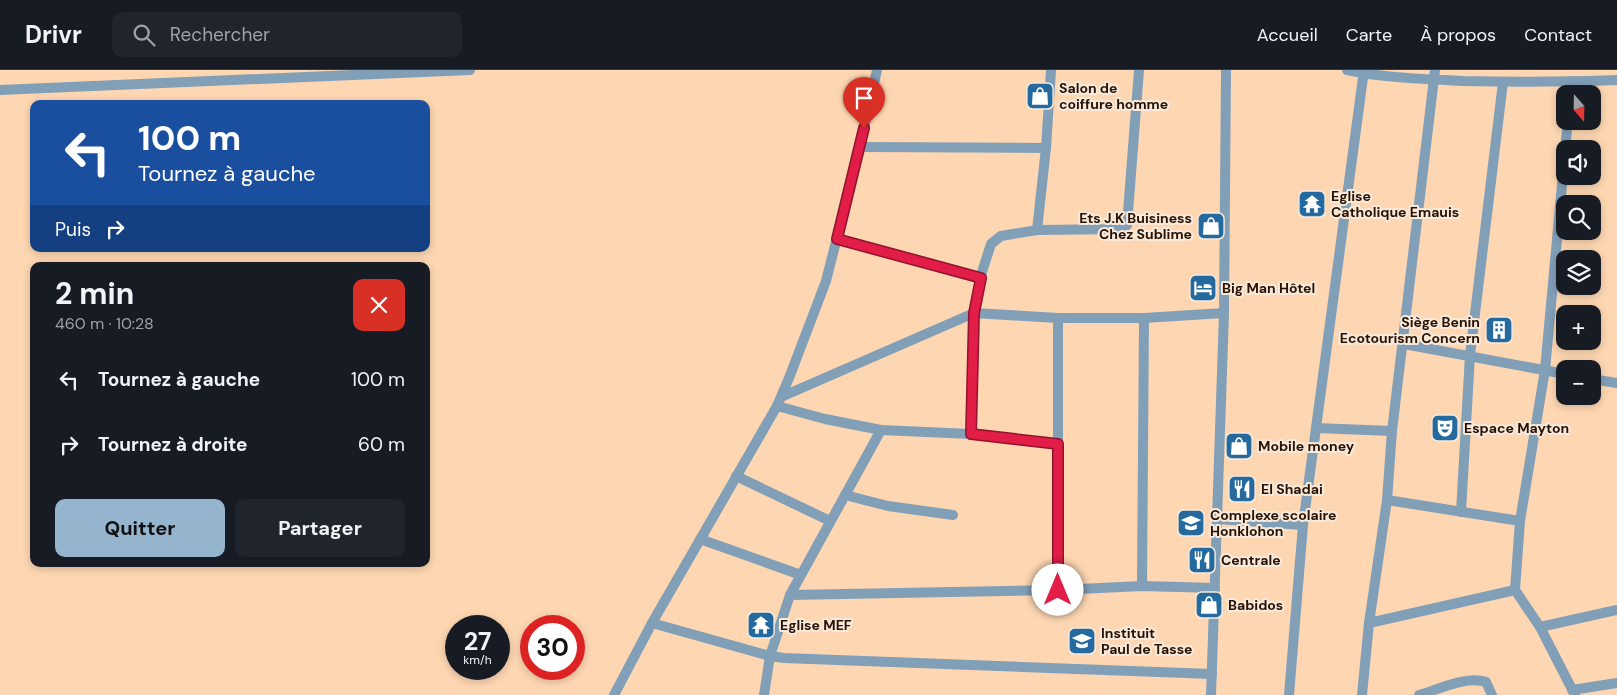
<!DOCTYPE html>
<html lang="fr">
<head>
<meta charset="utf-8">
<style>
  :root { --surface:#171b24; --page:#20242c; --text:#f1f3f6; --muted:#9ea1a6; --line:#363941; --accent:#95b5cf }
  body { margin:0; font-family:"DM Sans",sans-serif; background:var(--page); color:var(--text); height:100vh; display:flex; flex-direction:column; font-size:19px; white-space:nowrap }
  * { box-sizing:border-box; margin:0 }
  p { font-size:16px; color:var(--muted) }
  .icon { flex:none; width:28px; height:28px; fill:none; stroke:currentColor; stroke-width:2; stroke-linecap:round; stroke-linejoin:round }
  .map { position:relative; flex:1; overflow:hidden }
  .panel { position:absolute; left:30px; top:192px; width:400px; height:305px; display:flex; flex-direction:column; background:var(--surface); border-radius:10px; box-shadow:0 2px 8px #0003 }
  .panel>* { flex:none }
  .top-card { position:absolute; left:30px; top:30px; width:400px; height:152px; border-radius:10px; box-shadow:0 2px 8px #0003; background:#1a4fa0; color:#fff; overflow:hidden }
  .needle { width:32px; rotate:160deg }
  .tools { position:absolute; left:1556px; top:15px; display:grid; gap:10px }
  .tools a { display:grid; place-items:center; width:45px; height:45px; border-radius:10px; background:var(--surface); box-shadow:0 2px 8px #0003; font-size:25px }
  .speed { position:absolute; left:445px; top:545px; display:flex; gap:10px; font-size:25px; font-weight:700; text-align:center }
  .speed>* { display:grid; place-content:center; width:65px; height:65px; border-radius:50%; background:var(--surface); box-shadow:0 2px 8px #0003; line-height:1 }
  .speed small { font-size:12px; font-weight:400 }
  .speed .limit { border:8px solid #d22; background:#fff; color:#111 }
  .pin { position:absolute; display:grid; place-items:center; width:42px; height:42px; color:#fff; margin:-51px -21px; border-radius:50% 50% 50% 0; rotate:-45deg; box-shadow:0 0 5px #0007 }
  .pin .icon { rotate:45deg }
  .me { position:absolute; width:55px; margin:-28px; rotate:0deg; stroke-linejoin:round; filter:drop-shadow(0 0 4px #0008) }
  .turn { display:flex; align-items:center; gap:18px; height:105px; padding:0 25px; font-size:22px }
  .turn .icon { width:65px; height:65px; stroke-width:2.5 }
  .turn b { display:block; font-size:35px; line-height:42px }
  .then { display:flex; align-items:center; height:48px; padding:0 25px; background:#0003; gap:10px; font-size:19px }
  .round { display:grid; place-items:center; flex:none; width:52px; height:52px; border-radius:10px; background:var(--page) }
  .overview { display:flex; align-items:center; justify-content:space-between; height:85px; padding:0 25px }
  h1 { font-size:30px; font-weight:700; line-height:38px }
  .cta { display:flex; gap:10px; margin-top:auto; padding:10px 25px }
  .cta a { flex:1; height:58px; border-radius:10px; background:var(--accent); color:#111; font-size:20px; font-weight:700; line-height:58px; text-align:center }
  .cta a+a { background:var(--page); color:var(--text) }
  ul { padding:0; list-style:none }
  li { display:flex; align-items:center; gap:15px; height:65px; padding:0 25px }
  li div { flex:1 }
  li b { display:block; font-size:19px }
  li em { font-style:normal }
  header { display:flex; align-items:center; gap:30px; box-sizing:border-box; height:70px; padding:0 25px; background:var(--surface); border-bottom:1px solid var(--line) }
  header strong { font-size:24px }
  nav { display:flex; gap:28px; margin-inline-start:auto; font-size:18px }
  .search { width:350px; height:45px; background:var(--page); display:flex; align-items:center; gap:12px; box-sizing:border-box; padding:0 18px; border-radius:10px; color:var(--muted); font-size:19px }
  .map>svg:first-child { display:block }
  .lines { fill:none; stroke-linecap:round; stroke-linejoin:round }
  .street { stroke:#829fb8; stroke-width:10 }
  .route-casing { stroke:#92132f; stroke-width:12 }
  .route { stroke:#e11d48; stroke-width:9 }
  .labels { text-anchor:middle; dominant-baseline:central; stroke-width:4; stroke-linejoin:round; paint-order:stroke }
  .poi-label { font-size:14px; font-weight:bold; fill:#291200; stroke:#f7eadd; text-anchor:start }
</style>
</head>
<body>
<header>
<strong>Drivr</strong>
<div class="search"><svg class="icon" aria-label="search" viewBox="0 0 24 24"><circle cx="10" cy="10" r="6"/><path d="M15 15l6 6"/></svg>Rechercher</div>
<nav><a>Accueil</a><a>Carte</a><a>À propos</a><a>Contact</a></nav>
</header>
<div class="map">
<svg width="1617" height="625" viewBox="0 0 1617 625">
  <rect width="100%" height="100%" fill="#fed7b2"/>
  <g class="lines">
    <g class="street">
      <path d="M1347,0C1385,8 1425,9 1464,11C1515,12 1566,12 1617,10"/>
      <polyline points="0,20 470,0"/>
      <polyline points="1570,24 1571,11"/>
      <polyline points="860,77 1046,78"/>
      <polyline points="1565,79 1568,51"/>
      <polyline points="1565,82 1545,300 1520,451 1515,520 1540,557 1575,625"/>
      <polyline points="1037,160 1046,78 1051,0"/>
      <polyline points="837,169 981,208"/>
      <polyline points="1404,274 1565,304"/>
      <polyline points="1592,309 1617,313"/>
      <polyline points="781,327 974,243 1058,248 1144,248 1224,243"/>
      <polyline points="777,336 825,349 881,360 971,364 1058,374"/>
      <polyline points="1316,358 1392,361"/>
      <polyline points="971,364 974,243 982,202 991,174 1001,166 1037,160 1122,159 1127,155 1139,0"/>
      <polyline points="736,406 830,451"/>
      <polyline points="845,425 888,436 953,445"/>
      <polyline points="1387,430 1520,451"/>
      <polyline points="1461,442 1470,285 1503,12"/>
      <polyline points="1217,449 1303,455"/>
      <polyline points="700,469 801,505"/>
      <polyline points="1142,516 1144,248"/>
      <polyline points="1058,520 1058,248"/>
      <polyline points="790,525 1058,520 1142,516 1215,518"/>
      <polyline points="652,553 770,586 784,588 1212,604"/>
      <polyline points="1369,553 1515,520"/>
      <polyline points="1540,557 1617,540"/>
      <polyline points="1572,620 1617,613"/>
      <polyline points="614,625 652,553 777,336 789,308 826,211 860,77 877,0"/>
      <polyline points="764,625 770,586 790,525 881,360"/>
      <polyline points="1211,625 1224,243 1226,0"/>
      <polyline points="1289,625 1303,455 1364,0"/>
      <polyline points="1362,625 1369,553 1387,430 1392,361 1435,0"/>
      <path d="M1419,625C1437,620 1467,605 1486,612L1492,625"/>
    </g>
  </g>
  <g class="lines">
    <defs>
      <polyline id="route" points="864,58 837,169 981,208 974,243 971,364 1058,374 1058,520"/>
    </defs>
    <use href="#route" class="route-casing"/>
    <use href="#route" class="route"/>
  </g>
  <defs>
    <symbol id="shop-square" viewBox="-11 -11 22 22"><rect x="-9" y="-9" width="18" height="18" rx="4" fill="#246a9f" stroke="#f7eadd"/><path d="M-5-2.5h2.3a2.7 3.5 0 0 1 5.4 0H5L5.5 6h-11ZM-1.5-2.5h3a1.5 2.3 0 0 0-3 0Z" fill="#fff"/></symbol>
    <symbol id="temple-square" viewBox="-11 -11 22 22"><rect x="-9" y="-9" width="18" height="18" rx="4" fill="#246a9f" stroke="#f7eadd"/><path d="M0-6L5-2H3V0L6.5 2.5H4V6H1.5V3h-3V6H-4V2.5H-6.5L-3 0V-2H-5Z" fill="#fff"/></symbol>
    <symbol id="hotel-square" viewBox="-11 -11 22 22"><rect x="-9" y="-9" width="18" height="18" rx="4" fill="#246a9f" stroke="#f7eadd"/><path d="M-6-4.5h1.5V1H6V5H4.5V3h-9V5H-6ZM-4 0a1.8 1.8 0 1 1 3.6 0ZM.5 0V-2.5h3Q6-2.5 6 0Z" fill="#fff"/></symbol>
    <symbol id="building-square" viewBox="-11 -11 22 22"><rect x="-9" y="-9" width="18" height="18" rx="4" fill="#246a9f" stroke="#f7eadd"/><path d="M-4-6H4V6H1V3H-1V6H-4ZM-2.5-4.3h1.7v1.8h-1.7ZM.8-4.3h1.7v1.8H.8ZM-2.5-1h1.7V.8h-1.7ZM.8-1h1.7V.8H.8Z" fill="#fff"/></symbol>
    <symbol id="theatre-square" viewBox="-11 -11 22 22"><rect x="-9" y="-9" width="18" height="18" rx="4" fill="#246a9f" stroke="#f7eadd"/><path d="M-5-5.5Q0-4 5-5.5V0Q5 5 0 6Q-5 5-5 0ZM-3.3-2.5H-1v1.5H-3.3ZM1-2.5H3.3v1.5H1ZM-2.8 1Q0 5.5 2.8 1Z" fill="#fff"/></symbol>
    <symbol id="restaurant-square" viewBox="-11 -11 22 22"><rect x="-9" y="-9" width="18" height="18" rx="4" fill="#246a9f" stroke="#f7eadd"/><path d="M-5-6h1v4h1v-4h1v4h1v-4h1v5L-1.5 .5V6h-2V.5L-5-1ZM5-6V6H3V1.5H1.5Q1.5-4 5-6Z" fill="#fff"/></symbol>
    <symbol id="school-square" viewBox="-11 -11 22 22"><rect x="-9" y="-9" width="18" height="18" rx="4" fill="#246a9f" stroke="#f7eadd"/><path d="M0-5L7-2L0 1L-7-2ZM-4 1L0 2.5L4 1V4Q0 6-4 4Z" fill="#fff"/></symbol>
    <symbol id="university-square" viewBox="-11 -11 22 22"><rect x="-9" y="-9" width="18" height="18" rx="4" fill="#246a9f" stroke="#f7eadd"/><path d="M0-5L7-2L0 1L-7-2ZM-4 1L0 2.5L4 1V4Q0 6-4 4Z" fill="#fff"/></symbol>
  </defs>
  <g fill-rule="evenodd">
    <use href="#shop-square" x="1024" y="10" width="32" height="32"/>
    <use href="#temple-square" x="1296" y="118" width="32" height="32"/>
    <use href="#shop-square" x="1195" y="140" width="32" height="32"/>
    <use href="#hotel-square" x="1187" y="202" width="32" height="32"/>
    <use href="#building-square" x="1483" y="244" width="32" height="32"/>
    <use href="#theatre-square" x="1429" y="342" width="32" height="32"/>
    <use href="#shop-square" x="1223" y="360" width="32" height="32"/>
    <use href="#restaurant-square" x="1226" y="403" width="32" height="32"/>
    <use href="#school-square" x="1175" y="437" width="32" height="32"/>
    <use href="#restaurant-square" x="1186" y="474" width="32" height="32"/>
    <use href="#shop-square" x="1193" y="519" width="32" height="32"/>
    <use href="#temple-square" x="745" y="539" width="32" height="32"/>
    <use href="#university-square" x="1066" y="555" width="32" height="32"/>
  </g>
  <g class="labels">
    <g class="poi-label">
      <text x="1059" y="18">Salon de<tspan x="1059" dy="16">coiffure homme</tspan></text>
      <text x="1331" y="126">Eglise<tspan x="1331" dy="16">Catholique Emauis</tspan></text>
      <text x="1192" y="148" text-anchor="end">Ets J.K Buisiness<tspan x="1192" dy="16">Chez Sublime</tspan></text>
      <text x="1222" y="218">Big Man Hôtel</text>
      <text x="1480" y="252" text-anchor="end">Siège Benin<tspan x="1480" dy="16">Ecotourism Concern</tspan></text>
      <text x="1464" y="358">Espace Mayton</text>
      <text x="1258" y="376">Mobile money</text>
      <text x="1261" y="419">El Shadai</text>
      <text x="1210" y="445">Complexe scolaire<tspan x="1210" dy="16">Honklohon</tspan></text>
      <text x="1221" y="490">Centrale</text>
      <text x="1228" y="535">Babidos</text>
      <text x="780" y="555">Eglise MEF</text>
      <text x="1101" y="563">Instituit<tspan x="1101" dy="16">Paul de Tasse</tspan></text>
    </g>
  </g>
</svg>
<div class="tools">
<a><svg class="needle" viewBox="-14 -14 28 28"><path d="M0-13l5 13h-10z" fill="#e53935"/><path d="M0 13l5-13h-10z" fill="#9ea1a6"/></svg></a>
<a><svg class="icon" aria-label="sound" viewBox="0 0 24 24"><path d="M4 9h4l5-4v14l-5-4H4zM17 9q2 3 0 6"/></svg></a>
<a><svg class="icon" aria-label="search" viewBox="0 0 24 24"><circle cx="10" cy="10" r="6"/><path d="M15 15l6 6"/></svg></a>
<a><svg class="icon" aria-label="layers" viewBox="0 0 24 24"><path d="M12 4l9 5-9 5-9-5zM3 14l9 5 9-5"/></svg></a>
<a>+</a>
<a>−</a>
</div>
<div class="speed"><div>27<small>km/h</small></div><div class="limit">30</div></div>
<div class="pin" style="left:864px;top:58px;background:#d93025"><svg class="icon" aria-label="arrive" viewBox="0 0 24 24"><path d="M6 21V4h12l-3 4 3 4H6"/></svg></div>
<svg class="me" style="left:1058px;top:520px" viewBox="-20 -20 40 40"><circle r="19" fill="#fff"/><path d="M0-13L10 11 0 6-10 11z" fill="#e11d48"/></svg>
<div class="top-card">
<div class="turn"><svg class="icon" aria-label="left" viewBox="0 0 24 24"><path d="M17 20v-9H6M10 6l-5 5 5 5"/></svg><div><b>100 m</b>Tournez à gauche</div></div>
<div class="then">Puis<svg class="icon" aria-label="right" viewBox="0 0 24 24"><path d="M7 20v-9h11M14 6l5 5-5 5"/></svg></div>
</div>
<section class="panel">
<div class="overview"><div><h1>2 min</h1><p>460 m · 10:28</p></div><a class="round" style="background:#d93025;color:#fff"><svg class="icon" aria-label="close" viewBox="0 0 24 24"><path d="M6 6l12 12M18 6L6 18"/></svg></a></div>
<ul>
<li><svg class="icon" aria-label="left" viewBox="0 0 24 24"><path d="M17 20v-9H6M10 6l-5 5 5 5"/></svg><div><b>Tournez à gauche</b></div><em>100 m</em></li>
<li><svg class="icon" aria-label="right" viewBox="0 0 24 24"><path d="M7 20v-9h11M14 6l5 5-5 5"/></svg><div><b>Tournez à droite</b></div><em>60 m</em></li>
</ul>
<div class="cta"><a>Quitter</a><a>Partager</a></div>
</section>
</div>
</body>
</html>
